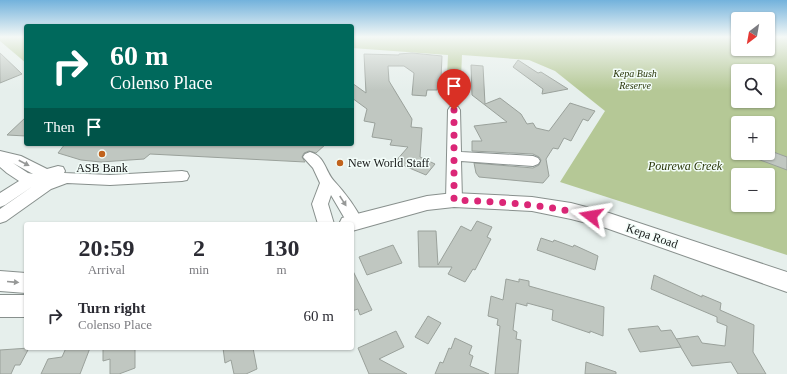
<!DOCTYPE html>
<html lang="en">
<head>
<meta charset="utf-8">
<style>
  :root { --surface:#fff; --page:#f7f7f7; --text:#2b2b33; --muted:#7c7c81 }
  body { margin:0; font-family:"Times New Roman",serif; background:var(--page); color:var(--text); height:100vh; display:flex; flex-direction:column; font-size:15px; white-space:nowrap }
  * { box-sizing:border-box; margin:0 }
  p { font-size:13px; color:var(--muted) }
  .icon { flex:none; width:22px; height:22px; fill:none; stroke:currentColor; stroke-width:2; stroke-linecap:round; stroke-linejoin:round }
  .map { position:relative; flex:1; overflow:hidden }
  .details { position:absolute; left:24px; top:222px; width:330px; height:128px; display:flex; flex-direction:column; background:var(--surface); border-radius:4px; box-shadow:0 1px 3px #0004 }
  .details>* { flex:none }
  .top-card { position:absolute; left:24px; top:24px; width:330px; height:122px; border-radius:4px; box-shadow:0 1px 3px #0004; background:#00695c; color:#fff; overflow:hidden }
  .needle { width:26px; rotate:211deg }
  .fabs { position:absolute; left:731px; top:12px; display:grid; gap:8px }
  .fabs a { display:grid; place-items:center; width:44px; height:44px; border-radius:4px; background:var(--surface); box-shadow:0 1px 3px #0004; font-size:20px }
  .pin { position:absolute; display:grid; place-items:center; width:34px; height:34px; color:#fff; margin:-41px -17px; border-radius:50% 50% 50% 0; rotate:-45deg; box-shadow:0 0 4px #0007 }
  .pin .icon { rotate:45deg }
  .me { position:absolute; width:44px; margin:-22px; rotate:284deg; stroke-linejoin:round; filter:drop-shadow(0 0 3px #0008) }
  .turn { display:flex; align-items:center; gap:14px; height:84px; padding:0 20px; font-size:18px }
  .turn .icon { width:52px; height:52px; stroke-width:2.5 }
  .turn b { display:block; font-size:28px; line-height:34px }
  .then { display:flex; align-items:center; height:38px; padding:0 20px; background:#0003; gap:8px; font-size:15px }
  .eta { display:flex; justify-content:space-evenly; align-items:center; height:68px; text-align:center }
  .eta b { font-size:24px; font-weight:800; line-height:28px }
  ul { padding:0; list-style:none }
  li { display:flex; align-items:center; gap:12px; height:52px; padding:0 20px }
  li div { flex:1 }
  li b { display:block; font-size:15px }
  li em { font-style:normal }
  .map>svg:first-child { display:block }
  .green { fill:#b5c896; fill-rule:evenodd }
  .building { fill:#c0c7c1; stroke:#9aa19b }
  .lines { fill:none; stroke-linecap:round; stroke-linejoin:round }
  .minor-casing { stroke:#88908d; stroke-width:2 }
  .major-casing { stroke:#88908d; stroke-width:2 }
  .minor { fill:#fff; fill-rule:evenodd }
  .major { fill:#fff; fill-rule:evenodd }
  .oneway { fill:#969897 }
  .route { stroke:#db2777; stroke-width:7; stroke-dasharray:0 12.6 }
  .poi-dot { fill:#c1621c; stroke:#f3fdf9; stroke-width:1.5 }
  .labels { text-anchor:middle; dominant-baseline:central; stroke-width:3; stroke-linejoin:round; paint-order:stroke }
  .far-park-label { font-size:10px; font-style:italic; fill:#293609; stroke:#f3fdf9 }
  .poi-label { font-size:12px; fill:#161918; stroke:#f3fdf9; text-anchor:start }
  .park-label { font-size:12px; font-style:italic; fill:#293609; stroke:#f3fdf9 }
  .street-label { font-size:12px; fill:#161918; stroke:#f3fdf9 }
</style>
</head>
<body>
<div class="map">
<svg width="787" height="374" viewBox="0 0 787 374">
  <rect width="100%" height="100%" fill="#e6efec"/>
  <g class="green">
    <polygon points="0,37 26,37 26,63 0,41"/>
    <path d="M352,37H738V49H768V37H787V255L560,182L605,111L555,71L529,60L462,55L460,100L446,99L448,55L352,48ZM738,71H768V101H738ZM738,123H768V153H738ZM738,175H768V205H738Z"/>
  </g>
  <g class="building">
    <polygon points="0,53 22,74 0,83"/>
    <polygon points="412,53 442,56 441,79 438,79 437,90 427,90 426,96 412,95 414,73 404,66 388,66 389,81 412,119 411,127 422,128 420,157 435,164 426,175 395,162 408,147 390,145 392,140 372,137 375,123 364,121 367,109 352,98 352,83 366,93 364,54 399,55 399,54"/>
    <polygon points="518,60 538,73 541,72 568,89 542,94 543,89 513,67"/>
    <polygon points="471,65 483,66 485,104 500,98 521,114 527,124 533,123 536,128 549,131 570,103 595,111 588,121 583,119 571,141 564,138 558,149 553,148 546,159 549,176 543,183 479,177 476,173 474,163 533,168 539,165 541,160 539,157 533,154 472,151 472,141 482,141 474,126 507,122 472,95"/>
    <polygon points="26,117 26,136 7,135"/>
    <polygon points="65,144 326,144 316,153 309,151 304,153 302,157 305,162 150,154 144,159 101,162 81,160 58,153"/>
    <polygon points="768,150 787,157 787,170 744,154 768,153"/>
    <polygon points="477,221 492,227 487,237 491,239 475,270 473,269 465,282 448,274 452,267 419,267 418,231 436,231 438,265 461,226 471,231"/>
    <polygon points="541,238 553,242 554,240 573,247 574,245 598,256 595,270 537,250"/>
    <polygon points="393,245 402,263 367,275 359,257"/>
    <polygon points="352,269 372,310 360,315 358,309 352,311"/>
    <polygon points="654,275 702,297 702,295 721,303 720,310 754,325 753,352 766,374 738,374 731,362 692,366 676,339 698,336 702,343 725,346 727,326 717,322 717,317 651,289"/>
    <polygon points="506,279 519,282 519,279 529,281 529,286 604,307 603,336 590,331 590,333 552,320 553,310 527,303 527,306 516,303 513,330 517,332 516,339 521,340 518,374 495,374 500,326 497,325 498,319 488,316 491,296 503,300"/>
    <polygon points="428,316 441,323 428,344 415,337"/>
    <polygon points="658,326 661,331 671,330 681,347 640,352 628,329"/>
    <polygon points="396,331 404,347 379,359 407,374 369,374 358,348"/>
    <polygon points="455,338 472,346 469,354 473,356 470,366 489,374 435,374 440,362 443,363 449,348 451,349"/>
    <polygon points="29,348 20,365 15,365 11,374 0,374 0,350"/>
    <polygon points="66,348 90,348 80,374 41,374 48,359 62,357"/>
    <polygon points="103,348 135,348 135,368 119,374 110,374 110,359 103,361"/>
    <polygon points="223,348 253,348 257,369 246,374 234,374 231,360 225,363"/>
    <polygon points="586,362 616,372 616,374 585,374"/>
  </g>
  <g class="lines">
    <defs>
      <g id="minor">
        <polygon points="454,106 458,107 460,110 461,152 533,156 538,158 540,161 538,164 533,166 461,161 462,200 459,204 454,206 449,204 446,200 448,110 450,107"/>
        <path d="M0,151L21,156L47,169L58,166L63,167L65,171L64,173L110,175L182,171L187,172L189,176L187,180L182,181L110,185L67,183L51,189L6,221L0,223V209L33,186L5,205L0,207V193L19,181L7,173L0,167ZM13,163L33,174L28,173Z"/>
        <path d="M310,152C325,156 325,171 334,181C346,194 355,206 363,222L361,226L355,228L352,227V224H348L331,195L328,204L334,224H318L312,204L320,183L313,168L303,157L305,154Z"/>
      </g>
      <g id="major">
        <polygon points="454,193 532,197 571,203 609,213 787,272 787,292 606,228 571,219 532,211 454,207 427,210 352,231 352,224 339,224 342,218 349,216 427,196"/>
        <polygon points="0,271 26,273 26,293 0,291"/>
        <rect x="0" y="295" width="26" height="22"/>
      </g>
    </defs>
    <use href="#minor" class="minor-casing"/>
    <use href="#major" class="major-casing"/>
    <use href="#minor" class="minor"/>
    <use href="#major" class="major"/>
  </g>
  <defs><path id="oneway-solid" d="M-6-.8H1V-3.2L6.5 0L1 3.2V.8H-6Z"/></defs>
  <g class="oneway">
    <use href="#oneway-solid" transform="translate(24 163) rotate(28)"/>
    <use href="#oneway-solid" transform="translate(343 201) rotate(57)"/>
    <use href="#oneway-solid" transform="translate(13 282) rotate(5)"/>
  </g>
  <linearGradient id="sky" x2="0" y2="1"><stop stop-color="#73b2dc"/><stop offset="0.41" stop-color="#f4f8f6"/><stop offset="1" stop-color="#f4f8f6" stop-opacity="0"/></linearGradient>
  <rect width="787" height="90" fill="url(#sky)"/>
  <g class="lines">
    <path class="route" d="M454,110V200C503,202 543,204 591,216"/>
  </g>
  <g class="poi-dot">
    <circle cx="102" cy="154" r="4"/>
    <circle cx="340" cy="163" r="4"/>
  </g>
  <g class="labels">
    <g class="far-park-label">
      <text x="635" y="73">Kepa Bush<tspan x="635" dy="12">Reserve</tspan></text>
    </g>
    <g class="poi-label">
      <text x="348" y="163">New World Staff</text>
      <text x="102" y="168" text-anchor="middle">ASB Bank</text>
    </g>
    <g class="park-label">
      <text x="685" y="166">Pourewa Creek</text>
    </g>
    <g class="street-label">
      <text transform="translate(652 236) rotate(19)">Kepa Road</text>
    </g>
  </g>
</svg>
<div class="fabs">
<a><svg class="needle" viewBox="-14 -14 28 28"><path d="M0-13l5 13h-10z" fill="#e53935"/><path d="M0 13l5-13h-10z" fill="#7c7c81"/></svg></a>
<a><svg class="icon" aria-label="search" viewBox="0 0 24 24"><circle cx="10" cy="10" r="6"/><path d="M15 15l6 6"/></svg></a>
<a>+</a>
<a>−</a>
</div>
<div class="pin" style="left:454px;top:110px;background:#d93025"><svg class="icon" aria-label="arrive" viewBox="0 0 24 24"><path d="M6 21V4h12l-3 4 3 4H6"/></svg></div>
<svg class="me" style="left:591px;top:216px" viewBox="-20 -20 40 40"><path d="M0-17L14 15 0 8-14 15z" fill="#db2777" stroke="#fff" stroke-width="4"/></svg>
<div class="top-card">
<div class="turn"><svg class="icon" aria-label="right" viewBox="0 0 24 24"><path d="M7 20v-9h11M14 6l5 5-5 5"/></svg><div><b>60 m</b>Colenso Place</div></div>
<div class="then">Then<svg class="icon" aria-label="arrive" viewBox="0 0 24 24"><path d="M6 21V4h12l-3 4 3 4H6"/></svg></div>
</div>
<section class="details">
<div class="eta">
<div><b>20:59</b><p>Arrival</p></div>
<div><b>2</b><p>min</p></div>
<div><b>130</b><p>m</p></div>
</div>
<ul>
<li><svg class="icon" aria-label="right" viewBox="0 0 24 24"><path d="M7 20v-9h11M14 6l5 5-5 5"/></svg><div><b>Turn right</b><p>Colenso Place</p></div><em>60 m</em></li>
</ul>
</section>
</div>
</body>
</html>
